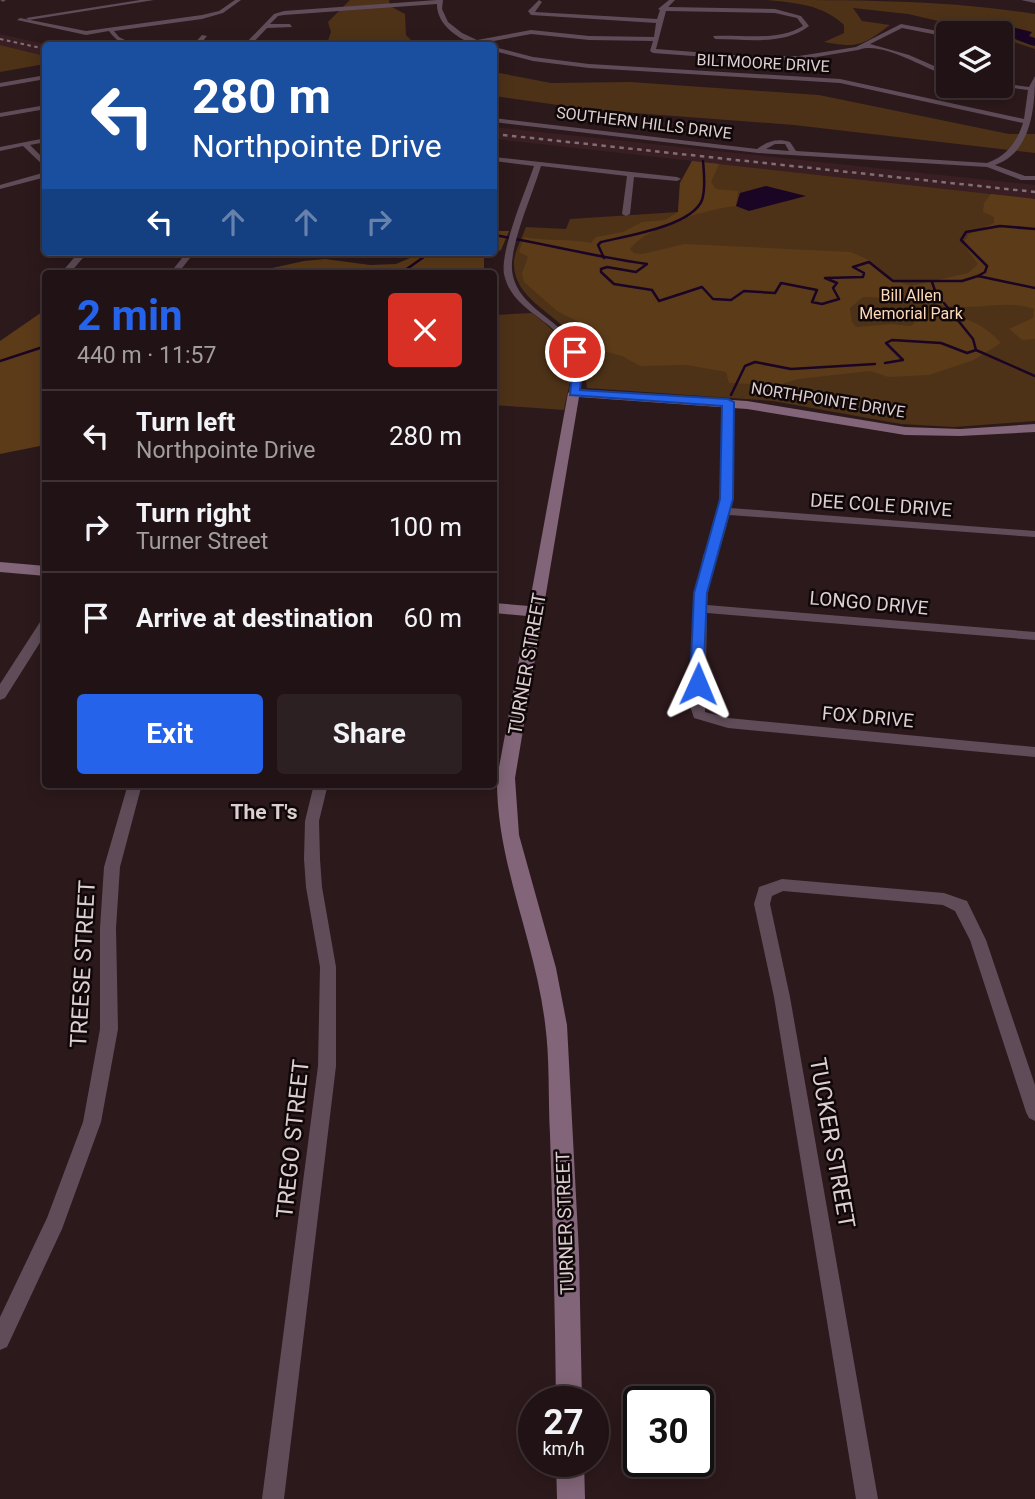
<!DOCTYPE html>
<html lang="en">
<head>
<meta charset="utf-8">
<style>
  :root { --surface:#211315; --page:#2d2022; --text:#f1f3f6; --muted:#a29ea0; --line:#3e3234; --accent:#2563eb }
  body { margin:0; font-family:Roboto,sans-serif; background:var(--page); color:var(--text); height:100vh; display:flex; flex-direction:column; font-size:26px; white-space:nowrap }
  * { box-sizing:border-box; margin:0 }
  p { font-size:23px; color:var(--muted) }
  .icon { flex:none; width:38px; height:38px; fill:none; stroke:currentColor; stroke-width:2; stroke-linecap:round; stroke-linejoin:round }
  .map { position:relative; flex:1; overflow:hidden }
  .panel { position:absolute; left:42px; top:270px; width:455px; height:518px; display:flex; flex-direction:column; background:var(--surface); border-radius:7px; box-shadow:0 4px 18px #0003,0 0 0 2px var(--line) }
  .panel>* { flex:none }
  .guide { position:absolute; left:42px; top:42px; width:455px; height:214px; border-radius:7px; box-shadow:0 4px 18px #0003,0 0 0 2px var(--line); background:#1a4fa0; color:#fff; overflow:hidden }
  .tools { position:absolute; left:936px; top:21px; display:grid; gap:14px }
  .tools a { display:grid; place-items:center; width:77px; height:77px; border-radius:7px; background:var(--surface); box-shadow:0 4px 18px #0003,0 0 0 2px var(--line); font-size:35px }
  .speed { position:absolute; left:518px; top:1386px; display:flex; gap:14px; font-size:35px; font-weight:700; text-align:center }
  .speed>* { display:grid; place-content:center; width:91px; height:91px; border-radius:50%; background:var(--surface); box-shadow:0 4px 18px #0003,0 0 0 2px var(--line); line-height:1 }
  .speed small { font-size:18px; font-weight:400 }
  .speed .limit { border:4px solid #111; border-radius:10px; background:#fff; color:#111 }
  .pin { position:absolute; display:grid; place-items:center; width:60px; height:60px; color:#fff; margin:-30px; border:4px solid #fff; border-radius:50%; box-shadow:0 2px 7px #0007 }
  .me { position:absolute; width:77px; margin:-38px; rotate:1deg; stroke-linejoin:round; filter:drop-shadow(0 0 5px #0008) }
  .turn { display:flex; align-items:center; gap:24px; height:147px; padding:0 35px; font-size:32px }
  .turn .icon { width:91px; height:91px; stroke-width:2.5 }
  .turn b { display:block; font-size:49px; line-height:60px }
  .lanes { display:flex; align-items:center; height:66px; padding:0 35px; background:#0003; justify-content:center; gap:35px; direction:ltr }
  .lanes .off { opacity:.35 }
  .round { display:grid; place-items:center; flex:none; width:74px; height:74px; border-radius:7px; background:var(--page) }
  .overview { display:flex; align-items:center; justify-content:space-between; height:119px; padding:0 35px }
  h1 { font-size:42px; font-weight:700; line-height:52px; color:var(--accent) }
  .button { display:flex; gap:14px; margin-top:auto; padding:14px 35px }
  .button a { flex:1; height:80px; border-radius:7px; background:var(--accent); color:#fff; font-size:28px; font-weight:700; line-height:80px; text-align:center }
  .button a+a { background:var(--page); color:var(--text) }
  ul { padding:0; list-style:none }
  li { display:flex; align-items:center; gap:21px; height:91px; padding:0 35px; border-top:2px solid var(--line) }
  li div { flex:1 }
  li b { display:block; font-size:26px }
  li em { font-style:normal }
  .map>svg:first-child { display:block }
  .built { fill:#391f24 }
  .green { fill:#4d3217 }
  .forest { fill:#5c3b19 }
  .water { fill:#1b0525 }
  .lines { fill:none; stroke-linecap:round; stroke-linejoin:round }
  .stream { stroke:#1b0525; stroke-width:2.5 }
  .street { fill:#5f4c58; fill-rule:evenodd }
  .secondary { fill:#826578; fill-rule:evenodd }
  .rail-far1 { stroke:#817073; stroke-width:2; stroke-dasharray:3.5 3.5; stroke-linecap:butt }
  .rail { stroke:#817073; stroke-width:2.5; stroke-dasharray:4.5 4.5; stroke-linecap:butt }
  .route { fill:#2563eb; stroke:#184099; stroke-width:2 }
  .labels { text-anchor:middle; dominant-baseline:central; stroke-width:5; stroke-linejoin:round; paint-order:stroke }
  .far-street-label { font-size:16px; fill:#ddcfd1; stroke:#0f0708 }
  .far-park-label { font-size:16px; fill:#fdd9b9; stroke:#0f0708 }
  .street-label { font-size:19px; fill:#ddcfd1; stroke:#0f0708 }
  .neighbourhood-label { font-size:21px; font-weight:bold; fill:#ddcfd1; stroke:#0f0708 }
  .near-street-label { font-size:23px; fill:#ddcfd1; stroke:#0f0708 }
</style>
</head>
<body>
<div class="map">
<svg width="1035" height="1499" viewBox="0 0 1035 1499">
  <rect width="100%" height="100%" fill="#2c191c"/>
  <g class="built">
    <polygon points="0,34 49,45 46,46 45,56 0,45"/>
    <polygon points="494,127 1035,185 1035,199 494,139"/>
  </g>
  <g class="green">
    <polygon points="350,0 389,0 390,6 405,14 406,35 416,45 326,46 331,32 328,22"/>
    <path d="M767,0C855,0 949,0 1035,14V49L1001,38V33H990L908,14L853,8L862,21L890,25C862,46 858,48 824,42L844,33V25C822,4 795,3 767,0Z"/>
    <polygon points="0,45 45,56 45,64 0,72"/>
    <polygon points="494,72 551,83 630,82 819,95 1009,134 1035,134 1035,153 794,125 594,110 494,96"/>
    <path d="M692,161L1035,199V421L954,427L901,424L773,401L587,388C585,369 583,348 570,333C551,312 513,296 514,263C514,252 522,238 526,227L566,229L570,219L678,212L680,183Z"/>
    <path d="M532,313C548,325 571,344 572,366C572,380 566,396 564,410L494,405V315Z"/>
  </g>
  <g class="forest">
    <path d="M692,161L719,164L711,182L716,189L738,191L736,206C708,209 647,226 630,249L634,253L642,254L685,244L851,252L869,260L886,277L911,286L968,273L978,264L963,244L969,234L994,223V217L983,212L984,203L991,194L1035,199V339L1022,340L1009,329L1033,318L1034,309C1008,300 985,308 958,307C929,305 901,299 871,297H863L850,308L852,322L856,327L892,324L911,326L930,312C957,314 982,321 1001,343L974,360L929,375L888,377L870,371L798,379L779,385L729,383L726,372L687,365L640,366L622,356L591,348L596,343L582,324L557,311L524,282L522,273L528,257L519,252L524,237C547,242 568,238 591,243L596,237L623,232L642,222L665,220L678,212L680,183Z"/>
    <polygon points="494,231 509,231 501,250 484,257 484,273 250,273 304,261 325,259 370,265 396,264 424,252 494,252"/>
    <polygon points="45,310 45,445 0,454 0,341"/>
  </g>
  <g class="water">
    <path d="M980,19L1032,32L1029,36L1035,38V46C1013,40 995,29 975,21Z"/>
    <polygon points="766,186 806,196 749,211 736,206 740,193"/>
  </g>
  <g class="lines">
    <g class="stream">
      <path d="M494,235C545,244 596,257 647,264L636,272L607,267L601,269V272L614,284L652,290L659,301L702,287L713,299L731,300L744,291L775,293L781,283L817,290L812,302L822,304L839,299L833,288L837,283L825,278L863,277L864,273L853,267L869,262L893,281H962L978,276L1035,288"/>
      <path d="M604,258L598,245L601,242C626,236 692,226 702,200C706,188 704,173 703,161"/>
      <polyline points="401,273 431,252"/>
      <polyline points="978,276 985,272 987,266 961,240 966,232 1000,226 1035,229"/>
      <polyline points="932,282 938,299"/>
      <polyline points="976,350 1035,376"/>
      <polyline points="0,361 46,346"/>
      <polyline points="885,363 903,360 886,343 892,340 941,343 967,353 976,350 973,339 944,303"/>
      <polyline points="731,395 745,366 755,362 791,369 875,364"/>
    </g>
    <g class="street">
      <polygon points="0,0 6,0 3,2"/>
      <polygon points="140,0 154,0 29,20 26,18"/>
      <path d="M235,0H241L223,13L202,19L114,31L119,37L137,46C124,46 116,41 109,31L86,35L17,20L20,18L86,31L202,15L219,11Z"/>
      <path d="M437,0H443L442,9L448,22L462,33L477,40L531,30L589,36L654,37L656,23L531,15L528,11L539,0L542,2L535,12L657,19L660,10L658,9L669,0H675L668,7L775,9L801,16L809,26C784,46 745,39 715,39L713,36C742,34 777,42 803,26L797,18L775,13L666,11L656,49L747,56H799L856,47L901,24L948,33V37L902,28L870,44L909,55L948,72V76C925,69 881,40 858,50L799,60H747L653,53L650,51L653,41L589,40L531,34L483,43L487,46C466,46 436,27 437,4L284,15L278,16L270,24H290L292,27L267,28L250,46H243L274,14L284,11Z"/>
      <polygon points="1021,0 1035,0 1035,3"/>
      <polygon points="202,35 207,36 199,46 192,46"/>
      <path d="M494,47L533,57L589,64L840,79L1024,119L1028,90L998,86H1001V83L1029,87L1035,76C1035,108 1031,153 995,165L1025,176H1035V180H1021L987,167L758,153L494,122V118L757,149C768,141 777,138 790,142L796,151L987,163C1007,156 1017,142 1023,123L840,83L589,68L533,61L494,51ZM775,144H785L789,151L766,149Z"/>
      <polygon points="1001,52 1007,55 1001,56"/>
      <polygon points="46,75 46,79 0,87 0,83"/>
      <polygon points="46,105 46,109 0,117 0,113"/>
      <polygon points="46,138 46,142 30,145 46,161 46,168 23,146 0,151 0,147"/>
      <path d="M494,157L677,177L681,179L677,181L634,177L630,214L626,216L622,214L627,176L541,166C533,193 510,244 512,270C517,322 602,323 577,395L569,393C571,378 573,365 568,351C557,318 512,313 504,274C500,250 526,190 534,166L494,161Z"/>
      <polygon points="46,172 46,177 0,189 0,185"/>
      <polygon points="79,252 88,252 70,273 61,273"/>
      <polygon points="187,252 195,252 178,273 170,273"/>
      <polygon points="333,252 406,252 386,256 337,254"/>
      <path d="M728,399L733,402L730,508L1035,531V537L729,515C723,546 708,572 707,605L1035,632V640L707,613L705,712L728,718L1035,747V757L728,728L694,718L690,706L693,608L703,556L713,535L720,499L723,402Z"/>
      <polygon points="46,618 46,633 5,698 0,700 0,684 42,619"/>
      <polygon points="128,784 142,784 120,867 116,928 118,1029 101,1122 62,1229 7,1347 0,1350 0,1317 47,1218 83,1122 100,1029 100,928 104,867"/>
      <polygon points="314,784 328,784 319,821 320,859 322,887 336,967 336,1066 284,1499 262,1499 318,1066 320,967 306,887 304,859 305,821"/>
      <polygon points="782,879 944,893 967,901 986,940 1035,1085 1035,1121 1029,1118 1026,1112 970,940 955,911 943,905 783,891 772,896 770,904 790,997 878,1499 856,1499 774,997 754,904 759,887"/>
    </g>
    <g class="secondary">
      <path d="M574,389L747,401L905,427L960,429L1035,424V432L960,436L905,435L747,409L579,397L515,778L519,835L556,968L567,1025L579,1253L582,1402H556C555,1313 553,1224 550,1135C548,1098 550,1060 545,1023C535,940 496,862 497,778L527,616L494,613V603L529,606L568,393Z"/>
      <polygon points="0,562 46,566 46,576 0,572"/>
      <polygon points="556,1461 584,1461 585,1499 557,1499"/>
    </g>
    <polyline class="rail-far1" points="0,39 46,49"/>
    <polyline class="rail" points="494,134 1035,192"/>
  </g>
  <polygon class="route" points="575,348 580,352 583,364 580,390 728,399 734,402 733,499 707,593 703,687 698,689 690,684 694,593 720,499 722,406 570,395 573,364 570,352"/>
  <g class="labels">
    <g class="far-street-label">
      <text transform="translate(763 63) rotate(3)">BILTMOORE DRIVE</text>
      <text transform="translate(644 123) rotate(7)">SOUTHERN HILLS DRIVE</text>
      <text transform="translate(828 400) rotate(9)">NORTHPOINTE DRIVE</text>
    </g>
    <g class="far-park-label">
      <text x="911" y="295">Bill Allen<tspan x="911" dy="18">Memorial Park</tspan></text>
    </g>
    <g class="street-label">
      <text transform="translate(881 505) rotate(4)">DEE COLE DRIVE</text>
      <text transform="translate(869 603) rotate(5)">LONGO DRIVE</text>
      <text transform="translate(527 664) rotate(-80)">TURNER STREET</text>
      <text transform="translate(868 717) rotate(5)">FOX DRIVE</text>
      <text transform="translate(565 1223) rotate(-92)">TURNER STREET</text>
    </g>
    <g class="neighbourhood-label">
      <text x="264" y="812">The T's</text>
    </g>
    <g class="near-street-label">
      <text transform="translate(83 964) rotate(-87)">TREESE STREET</text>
      <text transform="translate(293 1139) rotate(-84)">TREGO STREET</text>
      <text transform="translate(832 1143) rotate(80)">TUCKER STREET</text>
    </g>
  </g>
</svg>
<div class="tools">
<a><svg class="icon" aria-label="layers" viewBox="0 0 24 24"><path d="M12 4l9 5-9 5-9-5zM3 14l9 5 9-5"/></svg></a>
</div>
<div class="speed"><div>27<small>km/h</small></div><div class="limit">30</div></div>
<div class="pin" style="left:575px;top:352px;background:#d93025"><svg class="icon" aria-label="arrive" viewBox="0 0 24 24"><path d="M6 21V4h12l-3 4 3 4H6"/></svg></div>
<svg class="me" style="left:698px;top:684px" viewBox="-20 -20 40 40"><path d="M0-17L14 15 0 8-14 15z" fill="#2563eb" stroke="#fff" stroke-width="4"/></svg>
<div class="guide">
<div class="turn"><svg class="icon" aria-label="left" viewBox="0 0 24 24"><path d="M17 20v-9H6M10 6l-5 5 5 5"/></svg><div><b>280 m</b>Northpointe Drive</div></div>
<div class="lanes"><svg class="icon" aria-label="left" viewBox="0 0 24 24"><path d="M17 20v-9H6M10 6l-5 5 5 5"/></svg><svg class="icon off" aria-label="ahead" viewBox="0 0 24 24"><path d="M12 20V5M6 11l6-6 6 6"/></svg><svg class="icon off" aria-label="ahead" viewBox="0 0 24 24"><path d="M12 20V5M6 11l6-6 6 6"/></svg><svg class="icon off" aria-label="right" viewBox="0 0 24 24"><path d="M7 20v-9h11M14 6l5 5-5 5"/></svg></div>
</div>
<section class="panel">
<div class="overview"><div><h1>2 min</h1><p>440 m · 11:57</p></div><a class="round" style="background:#d93025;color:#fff"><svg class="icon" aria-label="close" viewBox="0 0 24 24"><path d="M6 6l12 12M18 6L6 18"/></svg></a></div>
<ul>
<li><svg class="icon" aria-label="left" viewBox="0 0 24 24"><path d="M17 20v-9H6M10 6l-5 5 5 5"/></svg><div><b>Turn left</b><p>Northpointe Drive</p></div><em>280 m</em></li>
<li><svg class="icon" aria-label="right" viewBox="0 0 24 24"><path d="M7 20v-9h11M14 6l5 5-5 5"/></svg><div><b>Turn right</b><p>Turner Street</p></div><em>100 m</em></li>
<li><svg class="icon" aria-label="arrive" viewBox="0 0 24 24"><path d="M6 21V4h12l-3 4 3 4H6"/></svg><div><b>Arrive at destination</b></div><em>60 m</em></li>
</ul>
<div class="button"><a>Exit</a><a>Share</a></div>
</section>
</div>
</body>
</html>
